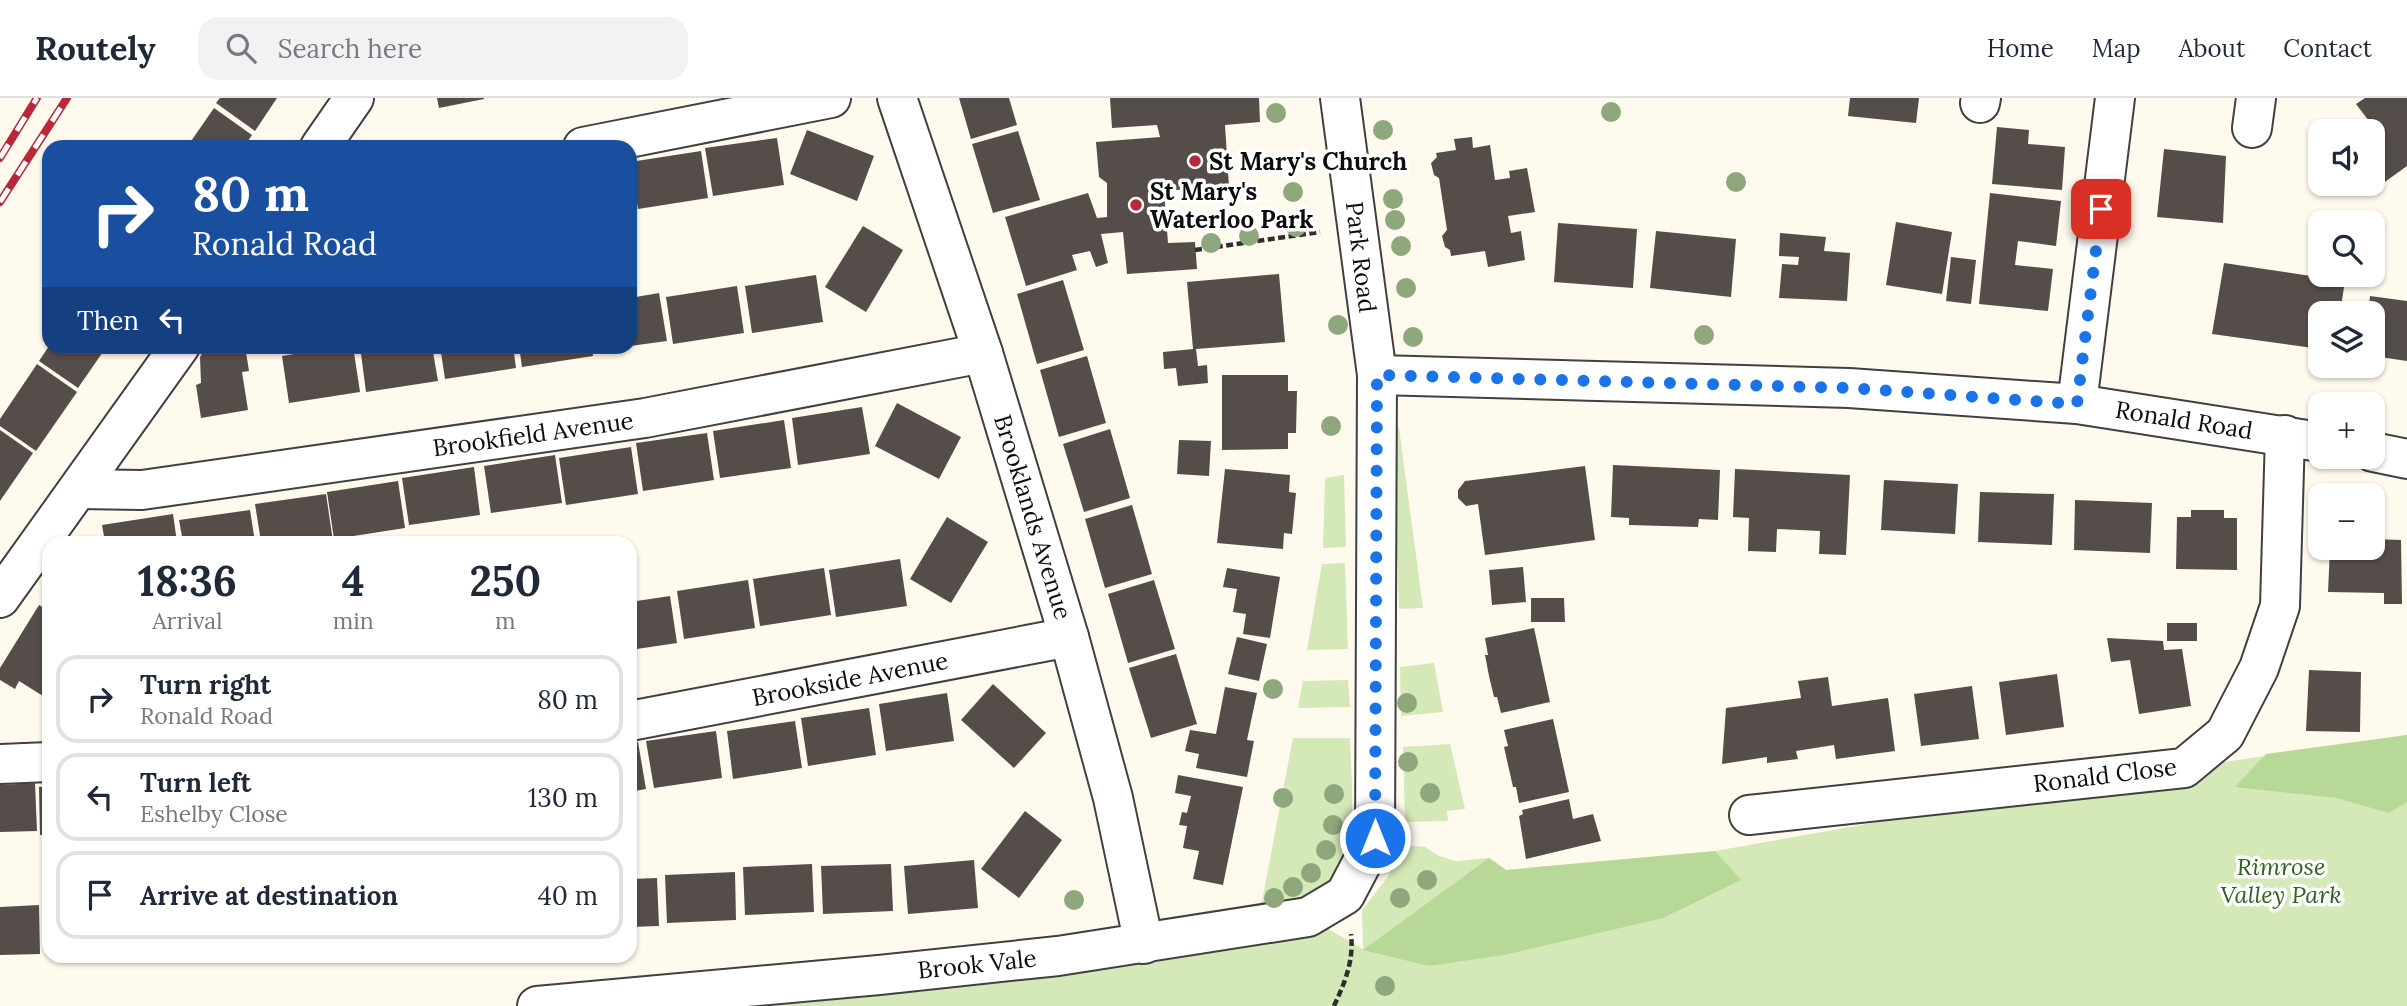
<!DOCTYPE html>
<html lang="en">
<head>
<meta charset="utf-8">
<style>
  :root { --surface:#fff; --page:#f2f2f3; --text:#1f2937; --muted:#747a83; --line:#e0e1e3 }
  body { margin:0; font-family:Lora,serif; background:var(--page); color:var(--text); height:100vh; display:flex; flex-direction:column; font-size:26px; white-space:nowrap }
  * { box-sizing:border-box; margin:0 }
  p { font-size:23px; color:var(--muted) }
  .icon { flex:none; width:38px; height:38px; fill:none; stroke:currentColor; stroke-width:2; stroke-linecap:round; stroke-linejoin:round }
  .map { position:relative; flex:1; overflow:hidden }
  .sheet { position:absolute; left:42px; top:438px; width:595px; height:427px; display:flex; flex-direction:column; background:var(--surface); border-radius:21px; box-shadow:0 2px 5px #0004 }
  .sheet>* { flex:none }
  .top-card { position:absolute; left:42px; top:42px; width:595px; height:214px; border-radius:21px; box-shadow:0 2px 5px #0004; background:#1a4fa0; color:#fff; overflow:hidden }
  .fabs { position:absolute; left:2308px; top:21px; display:grid; gap:14px }
  .fabs a { display:grid; place-items:center; width:77px; height:77px; border-radius:14px; background:var(--surface); box-shadow:0 2px 5px #0004; font-size:35px }
  .pin { position:absolute; display:grid; place-items:center; width:60px; height:60px; color:#fff; margin:-30px; border-radius:14px; box-shadow:0 4px 10px #0006 }
  .me { position:absolute; width:77px; margin:-38px; rotate:0deg; stroke-linejoin:round; filter:drop-shadow(0 0 5px #0008) }
  .turn { display:flex; align-items:center; gap:24px; height:147px; padding:0 35px; font-size:32px }
  .turn .icon { width:91px; height:91px; stroke-width:2.5 }
  .turn b { display:block; font-size:49px; line-height:60px }
  .then { display:flex; align-items:center; height:66px; padding:0 35px; background:#0003; gap:14px; font-size:26px }
  .eta { display:flex; justify-content:space-evenly; align-items:center; height:119px; text-align:center }
  .eta b { font-size:42px; font-weight:700; line-height:49px }
  ul { padding:0; list-style:none }
  li { display:flex; align-items:center; gap:21px; height:88px; margin:0 14px 10px; padding:0 21px; border:4px solid var(--line); border-radius:21px }
  li div { flex:1 }
  li b { display:block; font-size:26px }
  li em { font-style:normal }
  header { display:flex; align-items:center; gap:42px; box-sizing:border-box; height:98px; padding:0 35px; background:var(--surface); border-bottom:2px solid var(--line) }
  header strong { font-size:33px }
  nav { display:flex; gap:38px; margin-inline-start:auto; font-size:24px }
  .search { width:490px; height:63px; background:var(--page); display:flex; align-items:center; gap:18px; box-sizing:border-box; padding:0 24px; border-radius:21px; color:var(--muted); font-size:26px }
  .map>svg:first-child { display:block }
  .green { fill:#d4e8b8 }
  .forest { fill:#b8d898 }
  .building { fill:#554d4a }
  .lines { fill:none; stroke-linecap:round; stroke-linejoin:round }
  .minor-casing { stroke:#404040; stroke-width:42 }
  .path { stroke:#2f2f2f; stroke-width:4.5; stroke-dasharray:7 3.5; stroke-linecap:butt }
  .minor { stroke:#fff; stroke-width:38 }
  .rail-casing { stroke:#b92838; stroke-width:8 }
  .rail { stroke:#fff; stroke-width:5; stroke-dasharray:16; stroke-linecap:butt }
  .tree { fill:#8ea77c }
  .route { stroke:#1a73e8; stroke-width:12; stroke-dasharray:0 21.6 }
  .poi-dot { fill:#b92838; stroke:#fff; stroke-width:2.5 }
  .labels { text-anchor:middle; dominant-baseline:central; stroke-width:7; stroke-linejoin:round; paint-order:stroke }
  .poi-label { font-size:24px; font-weight:bold; fill:#0d0d0d; stroke:#fff; text-anchor:start }
  .street-label { font-size:24px; fill:#0d0d0d; stroke:#fff }
  .park-label { font-size:24px; font-style:italic; fill:#31631f; stroke:#fff }
</style>
</head>
<body>
<header>
<strong>Routely</strong>
<div class="search"><svg class="icon" aria-label="search" viewBox="0 0 24 24"><circle cx="10" cy="10" r="6"/><path d="M15 15l6 6"/></svg>Search here</div>
<nav><a>Home</a><a>Map</a><a>About</a><a>Contact</a></nav>
</header>
<div class="map">
<svg width="2407" height="908" viewBox="0 0 2407 908">
  <rect width="100%" height="100%" fill="#fffaed"/>
  <g class="green">
    <polygon points="1393,330 1399,330 1423,510 1399,511"/>
    <polygon points="1344,377 1346,449 1323,450 1325,380"/>
    <polygon points="1345,465 1348,551 1307,552 1322,466"/>
    <polygon points="1434,565 1443,614 1401,618 1400,569"/>
    <polygon points="1348,582 1350,609 1298,610 1303,583"/>
    <polygon points="2407,637 2407,908 537,908 1308,819 1363,851 1362,812 1387,780 1403,747 1425,749 1439,758 1456,763 1489,760 1506,772 1715,753 2184,670"/>
    <path d="M1293,640H1350C1351,694 1365,767 1309,799C1293,808 1264,813 1246,818L1262,803Z"/>
    <polygon points="1450,646 1465,711 1447,713 1448,723 1405,724 1403,649"/>
  </g>
  <g class="forest">
    <polygon points="2407,637 2407,704 2389,715 2337,700 2235,689 2266,656"/>
    <polygon points="1715,753 1741,782 1663,820 1504,857 1429,868 1363,852 1489,760 1506,772"/>
  </g>
  <g class="building">
    <polygon points="220,0 277,0 255,33 216,5"/>
    <polygon points="437,0 484,0 484,1 439,10"/>
    <polygon points="959,0 1009,0 1017,27 971,41"/>
    <polygon points="1110,0 1259,0 1260,24 1225,27 1229,88 1164,93 1168,145 1195,144 1197,171 1127,176 1123,134 1101,136 1108,165 1096,169 1090,153 1072,157 1077,172 1026,188 1005,119 1088,95 1097,120 1107,119 1107,85 1099,79 1096,44 1160,39 1157,27 1112,30"/>
    <polygon points="1850,0 1919,0 1916,25 1848,18"/>
    <polygon points="2365,0 2407,0 2407,68 2375,91 2371,86 2373,38 2378,35 2356,6"/>
    <polygon points="214,10 252,37 244,49 187,49"/>
    <polygon points="1997,29 2029,32 2028,46 2065,49 2062,92 1992,86"/>
    <polygon points="807,32 874,58 857,103 790,76"/>
    <polygon points="1018,33 1040,102 993,115 972,46"/>
    <polygon points="1472,39 1473,50 1490,47 1495,82 1510,80 1509,73 1527,70 1535,114 1508,118 1511,135 1521,133 1525,162 1488,169 1485,153 1451,158 1450,152 1445,149 1442,138 1447,132 1439,80 1434,77 1431,65 1437,59 1436,55 1456,52 1454,41"/>
    <polygon points="777,40 784,87 713,98 705,50"/>
    <polygon points="2164,51 2226,58 2223,125 2157,119"/>
    <polygon points="701,53 708,100 638,111 630,64"/>
    <polygon points="1990,95 2061,103 2056,148 2018,143 2015,167 2053,171 2048,213 1979,206"/>
    <polygon points="1896,124 1952,134 1942,196 1886,187"/>
    <polygon points="1558,125 1637,131 1633,190 1554,184"/>
    <polygon points="863,128 903,152 866,214 825,189"/>
    <polygon points="1656,133 1736,141 1731,199 1650,190"/>
    <polygon points="1780,135 1826,139 1824,153 1850,155 1847,203 1779,200 1782,166 1798,167 1799,159 1779,158"/>
    <polygon points="1951,159 1976,162 1971,206 1946,203"/>
    <polygon points="2224,165 2345,183 2340,215 2320,215 2320,251 2212,236"/>
    <polygon points="1279,176 1285,244 1196,251 1198,268 1207,267 1208,285 1178,288 1176,270 1164,271 1163,254 1193,251 1187,184"/>
    <polygon points="816,177 823,224 752,235 745,188"/>
    <polygon points="1063,182 1084,252 1037,266 1017,196"/>
    <polygon points="737,188 744,235 673,246 666,199"/>
    <polygon points="659,195 667,243 630,248 630,200"/>
    <polygon points="2370,198 2407,203 2407,263 2373,258 2373,215 2368,215"/>
    <polygon points="49,248 107,248 78,290 39,263"/>
    <polygon points="207,248 245,248 249,273 242,274 248,312 201,320 196,287 201,285 200,259"/>
    <polygon points="343,248 353,248 360,294 289,305 282,258"/>
    <polygon points="360,248 432,248 438,283 366,294"/>
    <polygon points="440,248 513,248 516,270 445,281"/>
    <polygon points="519,248 592,248 593,258 522,269"/>
    <polygon points="595,248 620,248 620,250 595,254"/>
    <polygon points="1087,258 1106,325 1059,339 1040,272"/>
    <polygon points="37,266 77,294 36,353 0,328 0,321"/>
    <polygon points="1222,277 1288,277 1288,293 1297,293 1296,335 1288,335 1288,351 1222,352"/>
    <polygon points="897,305 961,339 939,381 875,348"/>
    <polygon points="862,309 870,356 798,367 792,320"/>
    <polygon points="784,322 791,370 720,380 713,333"/>
    <polygon points="1110,331 1130,400 1084,414 1063,346"/>
    <polygon points="0,332 33,355 0,403"/>
    <polygon points="707,335 714,382 643,393 636,345"/>
    <polygon points="1179,342 1211,343 1209,378 1177,376"/>
    <polygon points="631,349 638,396 566,407 559,360"/>
    <polygon points="555,357 562,405 491,415 484,368"/>
    <polygon points="1613,367 1720,372 1718,422 1699,421 1698,429 1629,427 1629,420 1611,419"/>
    <polygon points="1585,368 1595,442 1485,457 1478,406 1466,408 1458,400 1458,392 1465,383"/>
    <polygon points="474,369 480,417 409,427 402,380"/>
    <polygon points="1225,371 1290,377 1289,394 1296,395 1292,436 1284,435 1283,451 1217,445"/>
    <polygon points="1735,371 1850,377 1846,457 1819,456 1820,433 1799,432 1777,431 1776,454 1748,453 1749,420 1733,419"/>
    <polygon points="1884,382 1958,386 1955,436 1881,432"/>
    <polygon points="398,383 405,430 334,441 327,394"/>
    <polygon points="1980,394 2054,396 2052,447 1978,444"/>
    <polygon points="326,396 333,443 261,444 255,406"/>
    <polygon points="2075,402 2152,405 2150,455 2074,452"/>
    <polygon points="1132,407 1152,476 1105,490 1085,421"/>
    <polygon points="250,412 255,444 183,444 179,422"/>
    <polygon points="2191,412 2224,412 2224,420 2237,420 2237,472 2176,471 2177,419 2191,419"/>
    <polygon points="173,416 177,444 105,444 102,427"/>
    <polygon points="947,419 988,444 951,505 910,481"/>
    <polygon points="2373,441 2401,442 2402,506 2384,506 2384,495 2328,494 2330,450 2373,450"/>
    <polygon points="900,461 907,508 836,519 829,472"/>
    <polygon points="1523,469 1526,504 1492,507 1489,472"/>
    <polygon points="824,470 831,517 760,528 753,481"/>
    <polygon points="1227,470 1280,479 1270,540 1243,536 1246,516 1233,514 1237,491 1223,489"/>
    <polygon points="748,482 755,530 684,541 677,493"/>
    <polygon points="1154,482 1175,551 1128,565 1108,496"/>
    <polygon points="670,498 677,545 630,552 630,504"/>
    <polygon points="1531,500 1564,500 1565,524 1531,524"/>
    <polygon points="39,507 49,513 49,589 43,598 19,583 15,591 0,582 0,570"/>
    <rect x="2167" y="525" width="30" height="18"/>
    <polygon points="1534,530 1550,604 1501,615 1497,599 1494,599 1489,578 1485,557 1488,557 1485,540"/>
    <polygon points="1237,539 1267,546 1259,583 1228,576"/>
    <polygon points="2107,540 2163,543 2164,552 2182,551 2191,608 2139,616 2130,562 2111,564"/>
    <polygon points="1176,556 1197,626 1151,640 1129,570"/>
    <polygon points="2309,572 2361,574 2360,634 2306,633"/>
    <polygon points="2057,576 2064,629 2006,637 1999,584"/>
    <polygon points="1828,579 1832,608 1888,600 1895,653 1836,661 1834,647 1796,653 1798,661 1767,665 1767,659 1722,666 1726,610 1801,600 1798,583"/>
    <polygon points="993,586 1046,635 1014,670 961,622"/>
    <polygon points="1972,588 1979,641 1921,648 1914,596"/>
    <polygon points="1225,589 1257,595 1247,642 1254,643 1247,679 1196,670 1199,656 1185,653 1190,632 1216,636"/>
    <polygon points="947,595 954,643 886,653 879,606"/>
    <polygon points="869,610 876,657 808,668 801,620"/>
    <polygon points="1553,621 1569,694 1519,705 1516,689 1513,689 1504,649 1508,648 1504,632"/>
    <polygon points="795,623 802,670 733,681 727,633"/>
    <polygon points="716,633 722,680 654,690 646,643"/>
    <polygon points="638,644 646,691 630,694 630,645"/>
    <polygon points="1178,677 1243,689 1223,787 1193,781 1199,753 1183,750 1187,728 1179,727 1182,714 1187,715 1191,698 1175,695"/>
    <polygon points="35,685 37,733 0,734 0,687"/>
    <polygon points="49,688 49,736 40,737 39,689"/>
    <polygon points="1569,701 1573,721 1593,716 1601,743 1526,761 1519,718 1523,716 1522,712"/>
    <polygon points="1025,713 1062,742 1019,800 981,771"/>
    <polygon points="974,762 978,810 908,816 904,768"/>
    <polygon points="812,766 814,814 745,817 743,769"/>
    <polygon points="891,766 893,813 823,816 821,768"/>
    <polygon points="735,774 736,822 667,825 665,777"/>
    <polygon points="657,780 659,828 630,829 630,781"/>
    <polygon points="39,807 40,856 0,857 0,809"/>
    <polygon points="45,809 49,809 49,850 47,850"/>
  </g>
  <g class="lines">
    <defs>
      <g id="minor">
        <polyline points="897,0 983,255 1069,539 1113,700 1144,846"/>
        <polyline points="1980,5 1981,0"/>
        <polyline points="2252,30 2256,0"/>
        <polyline points="320,49 354,0"/>
        <polyline points="583,49 831,0"/>
        <polyline points="1377,277 1849,290 2077,306 2320,344"/>
        <polyline points="2077,306 2115,0"/>
        <polyline points="2373,354 2407,361"/>
        <polyline points="79,391 142,392 645,320 983,255"/>
        <polyline points="0,500 180,248"/>
        <polyline points="630,623 1069,539"/>
        <polyline points="0,666 49,664"/>
        <polyline points="1749,717 2184,670 2225,636 2259,570 2280,508 2285,337"/>
        <polyline points="537,908 879,877 1058,858 1308,819 1345,797 1375,740 1377,277 1340,0"/>
      </g>
    </defs>
    <use href="#minor" class="minor-casing"/>
    <g class="path">
      <polyline points="1195,152 1320,134"/>
      <path d="M1334,908C1345,884 1354,863 1351,836"/>
    </g>
    <use href="#minor" class="minor"/>
    <defs>
      <g id="rail">
        <polyline points="0,60 37,0"/>
        <polyline points="0,104 67,0"/>
      </g>
    </defs>
    <use href="#rail" class="rail-casing"/>
    <use href="#rail" class="rail"/>
  </g>
  <g class="tree">
    <circle cx="1611" cy="14" r="10"/>
    <circle cx="1276" cy="15" r="10"/>
    <circle cx="1383" cy="32" r="10"/>
    <circle cx="1736" cy="84" r="10"/>
    <circle cx="1293" cy="94" r="10"/>
    <circle cx="1393" cy="101" r="10"/>
    <circle cx="1395" cy="122" r="10"/>
    <circle cx="1296" cy="129" r="10"/>
    <circle cx="1249" cy="138" r="10"/>
    <circle cx="1211" cy="145" r="10"/>
    <circle cx="1401" cy="148" r="10"/>
    <circle cx="1406" cy="190" r="10"/>
    <circle cx="1338" cy="227" r="10"/>
    <circle cx="1704" cy="237" r="10"/>
    <circle cx="1413" cy="239" r="10"/>
    <circle cx="1331" cy="328" r="10"/>
    <circle cx="1273" cy="591" r="10"/>
    <circle cx="1407" cy="605" r="10"/>
    <circle cx="1408" cy="664" r="10"/>
    <circle cx="1430" cy="695" r="10"/>
    <circle cx="1334" cy="696" r="10"/>
    <circle cx="1283" cy="700" r="10"/>
    <circle cx="1333" cy="727" r="10"/>
    <circle cx="1326" cy="752" r="10"/>
    <circle cx="1311" cy="775" r="10"/>
    <circle cx="1427" cy="782" r="10"/>
    <circle cx="1293" cy="789" r="10"/>
    <circle cx="1274" cy="800" r="10"/>
    <circle cx="1400" cy="800" r="10"/>
    <circle cx="1074" cy="802" r="10"/>
    <circle cx="1385" cy="888" r="10"/>
  </g>
  <g class="lines">
    <polyline class="route" points="1375,740 1377,277 1849,290 2077,306 2101,111"/>
  </g>
  <g class="poi-dot">
    <circle cx="1195" cy="63" r="7"/>
    <circle cx="1136" cy="107" r="7"/>
  </g>
  <g class="labels">
    <g class="poi-label">
      <text x="1209" y="63">St Mary's Church</text>
      <text x="1150" y="93">St Mary's<tspan x="1150" dy="28">Waterloo Park</tspan></text>
    </g>
    <g class="street-label">
      <text transform="translate(1361 159) rotate(83)">Park Road</text>
      <text transform="translate(2184 322) rotate(9)">Ronald Road</text>
      <text transform="translate(533 336) rotate(-8)">Brookfield Avenue</text>
      <text transform="translate(1033 419) rotate(73)">Brooklands Avenue</text>
      <text transform="translate(850 581) rotate(-11)">Brookside Avenue</text>
      <text transform="translate(2105 677) rotate(-7)">Ronald Close</text>
      <text transform="translate(977 866) rotate(-6)">Brook Vale</text>
    </g>
    <g class="park-label">
      <text x="2281" y="768">Rimrose<tspan x="2281" dy="28">Valley Park</tspan></text>
    </g>
  </g>
</svg>
<div class="fabs">
<a><svg class="icon" aria-label="sound" viewBox="0 0 24 24"><path d="M4 9h4l5-4v14l-5-4H4zM17 9q2 3 0 6"/></svg></a>
<a><svg class="icon" aria-label="search" viewBox="0 0 24 24"><circle cx="10" cy="10" r="6"/><path d="M15 15l6 6"/></svg></a>
<a><svg class="icon" aria-label="layers" viewBox="0 0 24 24"><path d="M12 4l9 5-9 5-9-5zM3 14l9 5 9-5"/></svg></a>
<a>+</a>
<a>−</a>
</div>
<div class="pin" style="left:2101px;top:111px;background:#d93025"><svg class="icon" aria-label="arrive" viewBox="0 0 24 24"><path d="M6 21V4h12l-3 4 3 4H6"/></svg></div>
<svg class="me" style="left:1375px;top:740px" viewBox="-20 -20 40 40"><circle r="17" fill="#1a73e8" stroke="#fff" stroke-width="3"/><path d="M0-11L8 9 0 5-8 9z" fill="#fff"/></svg>
<div class="top-card">
<div class="turn"><svg class="icon" aria-label="right" viewBox="0 0 24 24"><path d="M7 20v-9h11M14 6l5 5-5 5"/></svg><div><b>80 m</b>Ronald Road</div></div>
<div class="then">Then<svg class="icon" aria-label="left" viewBox="0 0 24 24"><path d="M17 20v-9H6M10 6l-5 5 5 5"/></svg></div>
</div>
<section class="sheet">
<div class="eta">
<div><b>18:36</b><p>Arrival</p></div>
<div><b>4</b><p>min</p></div>
<div><b>250</b><p>m</p></div>
</div>
<ul>
<li><svg class="icon" aria-label="right" viewBox="0 0 24 24"><path d="M7 20v-9h11M14 6l5 5-5 5"/></svg><div><b>Turn right</b><p>Ronald Road</p></div><em>80 m</em></li>
<li><svg class="icon" aria-label="left" viewBox="0 0 24 24"><path d="M17 20v-9H6M10 6l-5 5 5 5"/></svg><div><b>Turn left</b><p>Eshelby Close</p></div><em>130 m</em></li>
<li><svg class="icon" aria-label="arrive" viewBox="0 0 24 24"><path d="M6 21V4h12l-3 4 3 4H6"/></svg><div><b>Arrive at destination</b></div><em>40 m</em></li>
</ul>
</section>
</div>
</body>
</html>
